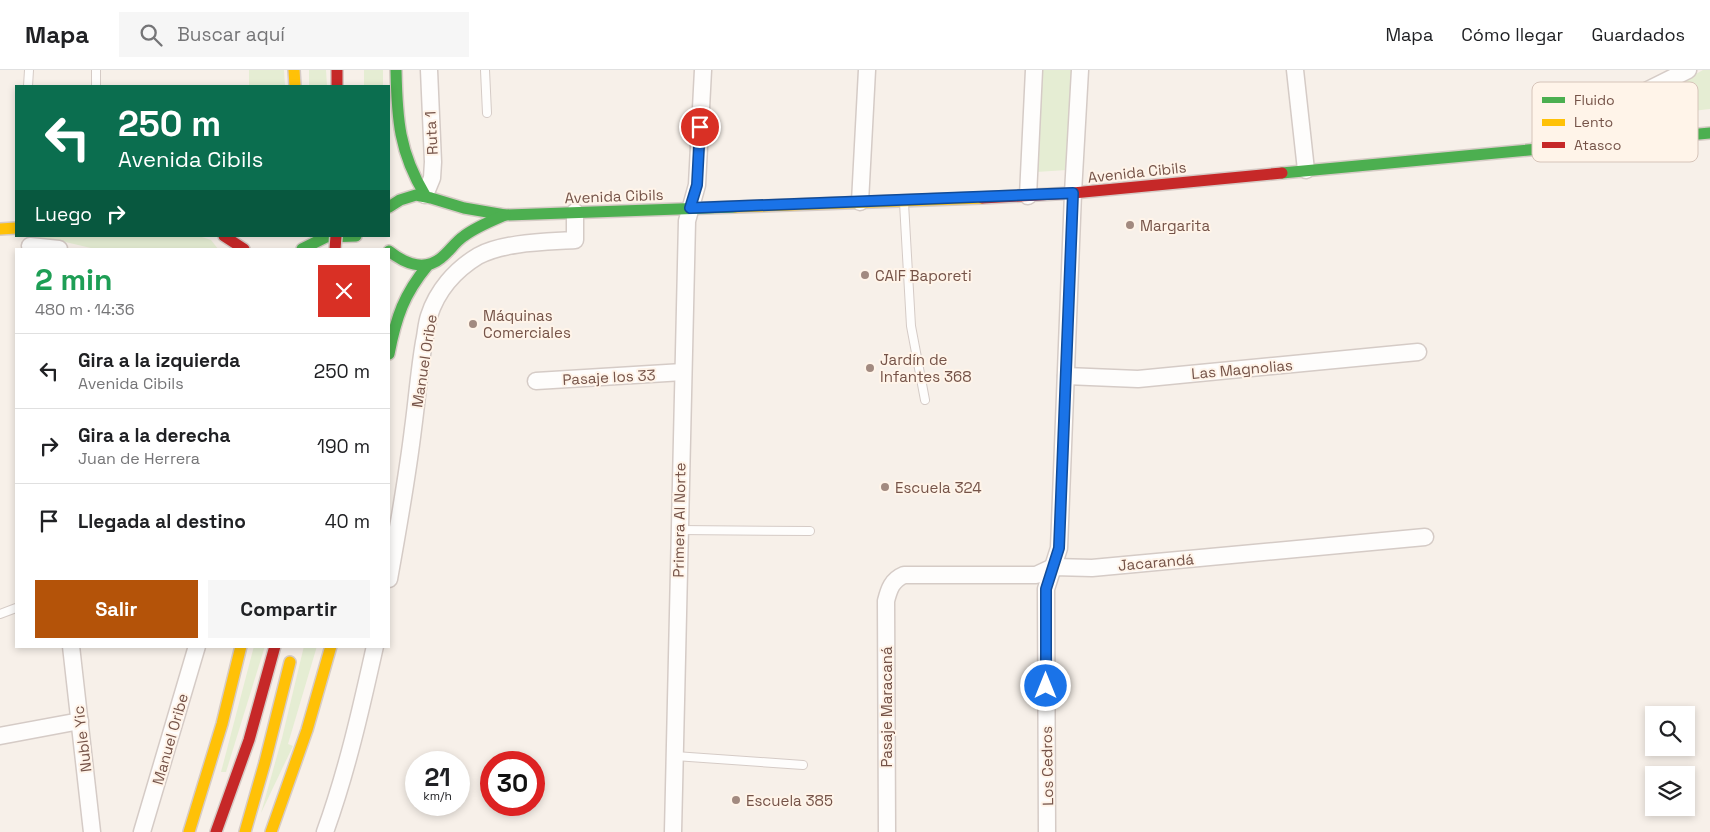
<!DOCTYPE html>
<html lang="es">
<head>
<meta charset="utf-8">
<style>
  :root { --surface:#fff; --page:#f6f6f6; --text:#202124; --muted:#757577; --line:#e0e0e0; --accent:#b45309 }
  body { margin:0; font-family:"Space Grotesk",sans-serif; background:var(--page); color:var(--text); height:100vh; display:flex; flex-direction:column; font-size:19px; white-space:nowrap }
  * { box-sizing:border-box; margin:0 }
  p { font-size:16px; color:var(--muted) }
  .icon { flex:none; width:28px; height:28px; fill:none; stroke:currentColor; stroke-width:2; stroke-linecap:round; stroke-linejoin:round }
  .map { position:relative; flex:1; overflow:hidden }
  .sheet { position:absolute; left:15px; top:178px; width:375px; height:400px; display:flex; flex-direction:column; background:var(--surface); border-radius:0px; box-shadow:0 2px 8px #0003 }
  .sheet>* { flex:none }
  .banner { position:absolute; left:15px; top:15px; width:375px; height:152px; border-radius:0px; box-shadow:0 2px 8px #0003; background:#0b6e4f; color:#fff; overflow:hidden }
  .fabs { position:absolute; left:1645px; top:636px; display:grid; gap:10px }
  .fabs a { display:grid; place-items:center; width:50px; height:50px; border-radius:0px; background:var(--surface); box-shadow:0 2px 8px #0003; font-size:25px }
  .speed { position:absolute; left:405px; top:681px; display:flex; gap:10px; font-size:25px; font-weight:700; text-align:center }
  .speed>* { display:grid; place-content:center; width:65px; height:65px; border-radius:50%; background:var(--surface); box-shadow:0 2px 8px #0003; line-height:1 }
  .speed small { font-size:12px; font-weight:400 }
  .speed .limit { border:8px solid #d22; background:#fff; color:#111 }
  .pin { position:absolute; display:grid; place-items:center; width:42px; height:42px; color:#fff; margin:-21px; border:2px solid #fff; border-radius:50%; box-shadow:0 1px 5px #0007 }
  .me { position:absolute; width:55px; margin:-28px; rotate:0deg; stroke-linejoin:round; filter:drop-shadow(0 0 4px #0008) }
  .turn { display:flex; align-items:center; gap:18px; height:105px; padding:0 20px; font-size:22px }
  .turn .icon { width:65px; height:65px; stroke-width:2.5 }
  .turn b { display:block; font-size:35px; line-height:42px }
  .then { display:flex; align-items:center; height:48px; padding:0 20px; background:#0003; gap:10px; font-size:19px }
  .round { display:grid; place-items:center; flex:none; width:52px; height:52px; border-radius:0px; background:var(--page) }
  .overview { display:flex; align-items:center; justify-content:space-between; height:85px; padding:0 20px }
  h1 { font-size:30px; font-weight:700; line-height:38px; color:#1e9e55 }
  .action { display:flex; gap:10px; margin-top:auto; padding:10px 20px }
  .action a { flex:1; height:58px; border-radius:0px; background:var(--accent); color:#fff; font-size:20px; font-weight:700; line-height:58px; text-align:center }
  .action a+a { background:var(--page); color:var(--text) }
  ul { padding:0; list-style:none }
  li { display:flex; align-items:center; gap:15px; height:75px; padding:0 20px; border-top:1px solid var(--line) }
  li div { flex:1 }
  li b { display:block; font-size:19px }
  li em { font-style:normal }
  header { display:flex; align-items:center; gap:30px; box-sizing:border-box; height:70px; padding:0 25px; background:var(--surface); border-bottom:1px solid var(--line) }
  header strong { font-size:24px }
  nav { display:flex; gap:28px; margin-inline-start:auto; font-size:18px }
  .search { width:350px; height:45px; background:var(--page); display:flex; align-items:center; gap:12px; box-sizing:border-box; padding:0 18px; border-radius:0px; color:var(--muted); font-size:19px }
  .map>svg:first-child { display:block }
  .green { fill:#e5edd3 }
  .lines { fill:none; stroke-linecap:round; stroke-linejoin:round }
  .lane-casing { stroke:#d5cbc6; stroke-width:10 }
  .street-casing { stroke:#d5cbc6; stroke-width:19 }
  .fast-casing { stroke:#d6cbc6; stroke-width:14 }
  .slow-casing { stroke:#d6cbc6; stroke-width:14 }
  .jam-casing { stroke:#d6cbc6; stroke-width:14 }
  .lane { stroke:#fefdfc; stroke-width:8 }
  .street { stroke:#fefdfc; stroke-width:16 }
  .fast { stroke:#4caf50; stroke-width:11 }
  .slow { stroke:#ffc107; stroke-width:11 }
  .jam { stroke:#c62828; stroke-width:11 }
  .jam-bridge-casing { stroke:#d8cdc8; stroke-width:14; stroke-linecap:butt }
  .jam-bridge { stroke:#c62828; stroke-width:11 }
  .route-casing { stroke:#114b97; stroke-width:12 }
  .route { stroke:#1a73e8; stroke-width:9 }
  .poi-dot { fill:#a28a80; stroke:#fff4e9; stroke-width:2 }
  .labels { text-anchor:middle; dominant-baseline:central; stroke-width:4; stroke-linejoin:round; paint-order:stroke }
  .street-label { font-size:15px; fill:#755348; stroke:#fff4e9 }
  .poi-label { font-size:15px; fill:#755348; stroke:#fff4e9; text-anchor:start }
  .key { fill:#fff4e9; stroke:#d6c4b9; stroke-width:1 }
  .key-label { font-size:14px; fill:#755348 }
</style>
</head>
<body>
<header>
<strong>Mapa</strong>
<div class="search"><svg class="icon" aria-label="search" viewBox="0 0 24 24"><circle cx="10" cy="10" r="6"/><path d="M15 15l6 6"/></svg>Buscar aquí</div>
<nav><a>Mapa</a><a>Cómo llegar</a><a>Guardados</a></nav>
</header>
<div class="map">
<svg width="1710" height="762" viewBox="0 0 1710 762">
  <rect width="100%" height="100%" fill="#f7f0e9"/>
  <g class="green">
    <polygon points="249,0 284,0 285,16 249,16"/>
    <polygon points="309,0 326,0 327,16 309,16"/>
    <rect x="364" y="0" width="19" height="16"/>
    <polygon points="1038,0 1076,0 1067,100 1036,102"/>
    <polygon points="1703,0 1710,0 1710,39 1568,55 1685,10"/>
    <polygon points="36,166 199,166 211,170 218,179 95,179 57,170 39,169"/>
    <polygon points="254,576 265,576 226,702 221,702"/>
    <polygon points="304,576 317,576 288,674 293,676 261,743 282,668"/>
  </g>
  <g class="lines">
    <defs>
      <g id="lane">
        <polyline points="96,0 96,16"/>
        <polyline points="485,0 487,43"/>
        <polyline points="28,16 29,0"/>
        <polyline points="904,133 911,256 925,330"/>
        <polyline points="679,460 810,461"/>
        <polyline points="0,544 16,538"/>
        <polyline points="675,686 803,695"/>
      </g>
      <g id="street">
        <polyline points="1295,0 1306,100"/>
        <polyline points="1538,79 1558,52 1602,38 1644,22 1688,0"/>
        <polyline points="425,125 432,108 433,92 429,0"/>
        <polyline points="1028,126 1034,0"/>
        <polyline points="860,132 867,0"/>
        <polyline points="30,176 59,179"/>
        <polyline points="1066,306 1138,309 1418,282"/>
        <polyline points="536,311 683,302"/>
        <path d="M389,509C398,459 407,409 413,359C417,330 419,301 424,272C426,264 426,255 429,246C437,221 455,200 478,186C504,172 546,172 575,170V142"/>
        <polyline points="71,576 92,762"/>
        <polyline points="0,666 80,651"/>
        <polyline points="142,762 197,576"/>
        <path d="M325,762C347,701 361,639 375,576"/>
        <polyline points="673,762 687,151 697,115 703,0"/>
        <path d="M887,762L886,531C889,519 892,510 904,505H1036L1053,497L1092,498L1425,467"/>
        <polyline points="1047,762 1046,519 1059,478 1073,123 1080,0"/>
      </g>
      <g id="fast">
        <path d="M396,0C397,49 399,82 425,125"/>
        <polyline points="1282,103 1710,63"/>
        <polyline points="389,137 400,130 416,125 431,128 464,138 505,145 735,137"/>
        <polyline points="302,179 326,167 356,166"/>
        <path d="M389,181C404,193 424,202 441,188C450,181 455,172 464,166C476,157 491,151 505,145"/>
        <path d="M389,284C396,247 404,224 428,195"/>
      </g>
      <g id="slow">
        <polyline points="294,0 295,16"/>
        <polyline points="735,137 982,128"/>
        <polyline points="0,159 16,158"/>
        <polyline points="189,762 222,654 241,576"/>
        <polyline points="245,762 265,692 290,592"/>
        <polyline points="271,762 307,660 331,576"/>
      </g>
      <g id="jam">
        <polyline points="337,0 337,16"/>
        <polyline points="982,128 1073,123 1282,103"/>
        <polyline points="224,166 244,179"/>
        <polyline points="216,762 249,670 275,576"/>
      </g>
    </defs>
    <use href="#lane" class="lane-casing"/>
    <use href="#street" class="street-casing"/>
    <use href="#fast" class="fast-casing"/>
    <use href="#slow" class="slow-casing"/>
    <use href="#jam" class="jam-casing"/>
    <use href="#lane" class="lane"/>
    <use href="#street" class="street"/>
    <use href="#fast" class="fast"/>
    <use href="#slow" class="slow"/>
    <use href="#jam" class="jam"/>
    <defs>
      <polyline id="jam-bridge" points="335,179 336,166"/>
    </defs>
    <use href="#jam-bridge" class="jam-bridge-casing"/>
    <use href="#jam-bridge" class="jam-bridge"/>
  </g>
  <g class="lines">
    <defs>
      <polyline id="route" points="700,57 697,115 690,138 1073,123 1059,478 1046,519 1046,616"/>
    </defs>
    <use href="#route" class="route-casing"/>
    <use href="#route" class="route"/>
  </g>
  <g class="poi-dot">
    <circle cx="1130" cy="155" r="5"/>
    <circle cx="865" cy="205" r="5"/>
    <circle cx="473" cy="254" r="5"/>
    <circle cx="870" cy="298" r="5"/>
    <circle cx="885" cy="417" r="5"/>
    <circle cx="736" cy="730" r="5"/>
  </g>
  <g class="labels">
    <g class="street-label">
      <text transform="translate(431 63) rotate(-93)">Ruta 1</text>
      <text transform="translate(1137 102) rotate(-6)">Avenida Cibils</text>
      <text transform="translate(614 126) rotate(-2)">Avenida Cibils</text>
      <text transform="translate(424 291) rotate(-81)">Manuel Oribe</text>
      <text transform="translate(1242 299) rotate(-5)">Las Magnolias</text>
      <text transform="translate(609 307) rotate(-3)">Pasaje los 33</text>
      <text transform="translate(679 450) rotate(-89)">Primera Al Norte</text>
      <text transform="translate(1156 492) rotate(-5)">Jacarandá</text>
      <text transform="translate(886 637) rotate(-90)">Pasaje Maracaná</text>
      <text transform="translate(82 669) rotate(-97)">Nuble Yic</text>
      <text transform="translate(170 669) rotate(-74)">Manuel Oribe</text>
      <text transform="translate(1047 696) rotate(-91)">Los Cedros</text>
    </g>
    <g class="poi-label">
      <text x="1140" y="155">Margarita</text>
      <text x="875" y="205">CAIF Baporeti</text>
      <text x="483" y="245">Máquinas<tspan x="483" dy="17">Comerciales</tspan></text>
      <text x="880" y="289">Jardín de<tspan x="880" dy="17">Infantes 368</tspan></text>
      <text x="895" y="417">Escuela 324</text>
      <text x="746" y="730">Escuela 385</text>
    </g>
  </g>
  <rect x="1532" y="12" width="166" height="80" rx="8" class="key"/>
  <rect x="1542" y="27" width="23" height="6" fill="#4caf50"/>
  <rect x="1542" y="49" width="23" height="7" fill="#ffc107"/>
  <rect x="1542" y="72" width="23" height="6" fill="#c62828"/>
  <g class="key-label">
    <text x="1574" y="35">Fluido</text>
    <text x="1574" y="57">Lento</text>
    <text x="1574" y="80">Atasco</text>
  </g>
</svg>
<div class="fabs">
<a><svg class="icon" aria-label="search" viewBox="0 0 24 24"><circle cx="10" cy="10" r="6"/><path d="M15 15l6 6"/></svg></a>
<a><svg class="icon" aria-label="layers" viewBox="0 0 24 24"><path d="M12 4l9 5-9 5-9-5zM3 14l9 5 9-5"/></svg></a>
</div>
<div class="speed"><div>21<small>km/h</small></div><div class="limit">30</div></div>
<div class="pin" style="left:700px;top:57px;background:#d93025"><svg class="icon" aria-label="arrive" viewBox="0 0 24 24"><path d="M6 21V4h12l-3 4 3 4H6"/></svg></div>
<svg class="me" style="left:1046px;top:616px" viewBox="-20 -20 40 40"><circle r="17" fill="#1a73e8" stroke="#fff" stroke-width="3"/><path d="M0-11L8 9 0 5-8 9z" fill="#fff"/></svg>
<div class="banner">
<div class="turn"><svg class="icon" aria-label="left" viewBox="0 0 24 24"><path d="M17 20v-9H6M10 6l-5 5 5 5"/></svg><div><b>250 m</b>Avenida Cibils</div></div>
<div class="then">Luego<svg class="icon" aria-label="right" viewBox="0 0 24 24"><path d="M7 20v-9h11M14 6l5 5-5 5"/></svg></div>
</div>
<section class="sheet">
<div class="overview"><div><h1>2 min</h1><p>480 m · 14:36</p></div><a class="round" style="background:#d93025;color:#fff"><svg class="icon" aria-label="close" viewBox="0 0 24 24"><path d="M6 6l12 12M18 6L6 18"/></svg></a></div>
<ul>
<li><svg class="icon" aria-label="left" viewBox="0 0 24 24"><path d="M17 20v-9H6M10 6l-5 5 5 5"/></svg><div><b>Gira a la izquierda</b><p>Avenida Cibils</p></div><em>250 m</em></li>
<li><svg class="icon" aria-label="right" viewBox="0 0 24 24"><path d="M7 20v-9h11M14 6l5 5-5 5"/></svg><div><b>Gira a la derecha</b><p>Juan de Herrera</p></div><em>190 m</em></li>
<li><svg class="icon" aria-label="arrive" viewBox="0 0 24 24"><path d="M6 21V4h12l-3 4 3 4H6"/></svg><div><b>Llegada al destino</b></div><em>40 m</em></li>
</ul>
<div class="action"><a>Salir</a><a>Compartir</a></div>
</section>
</div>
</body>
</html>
